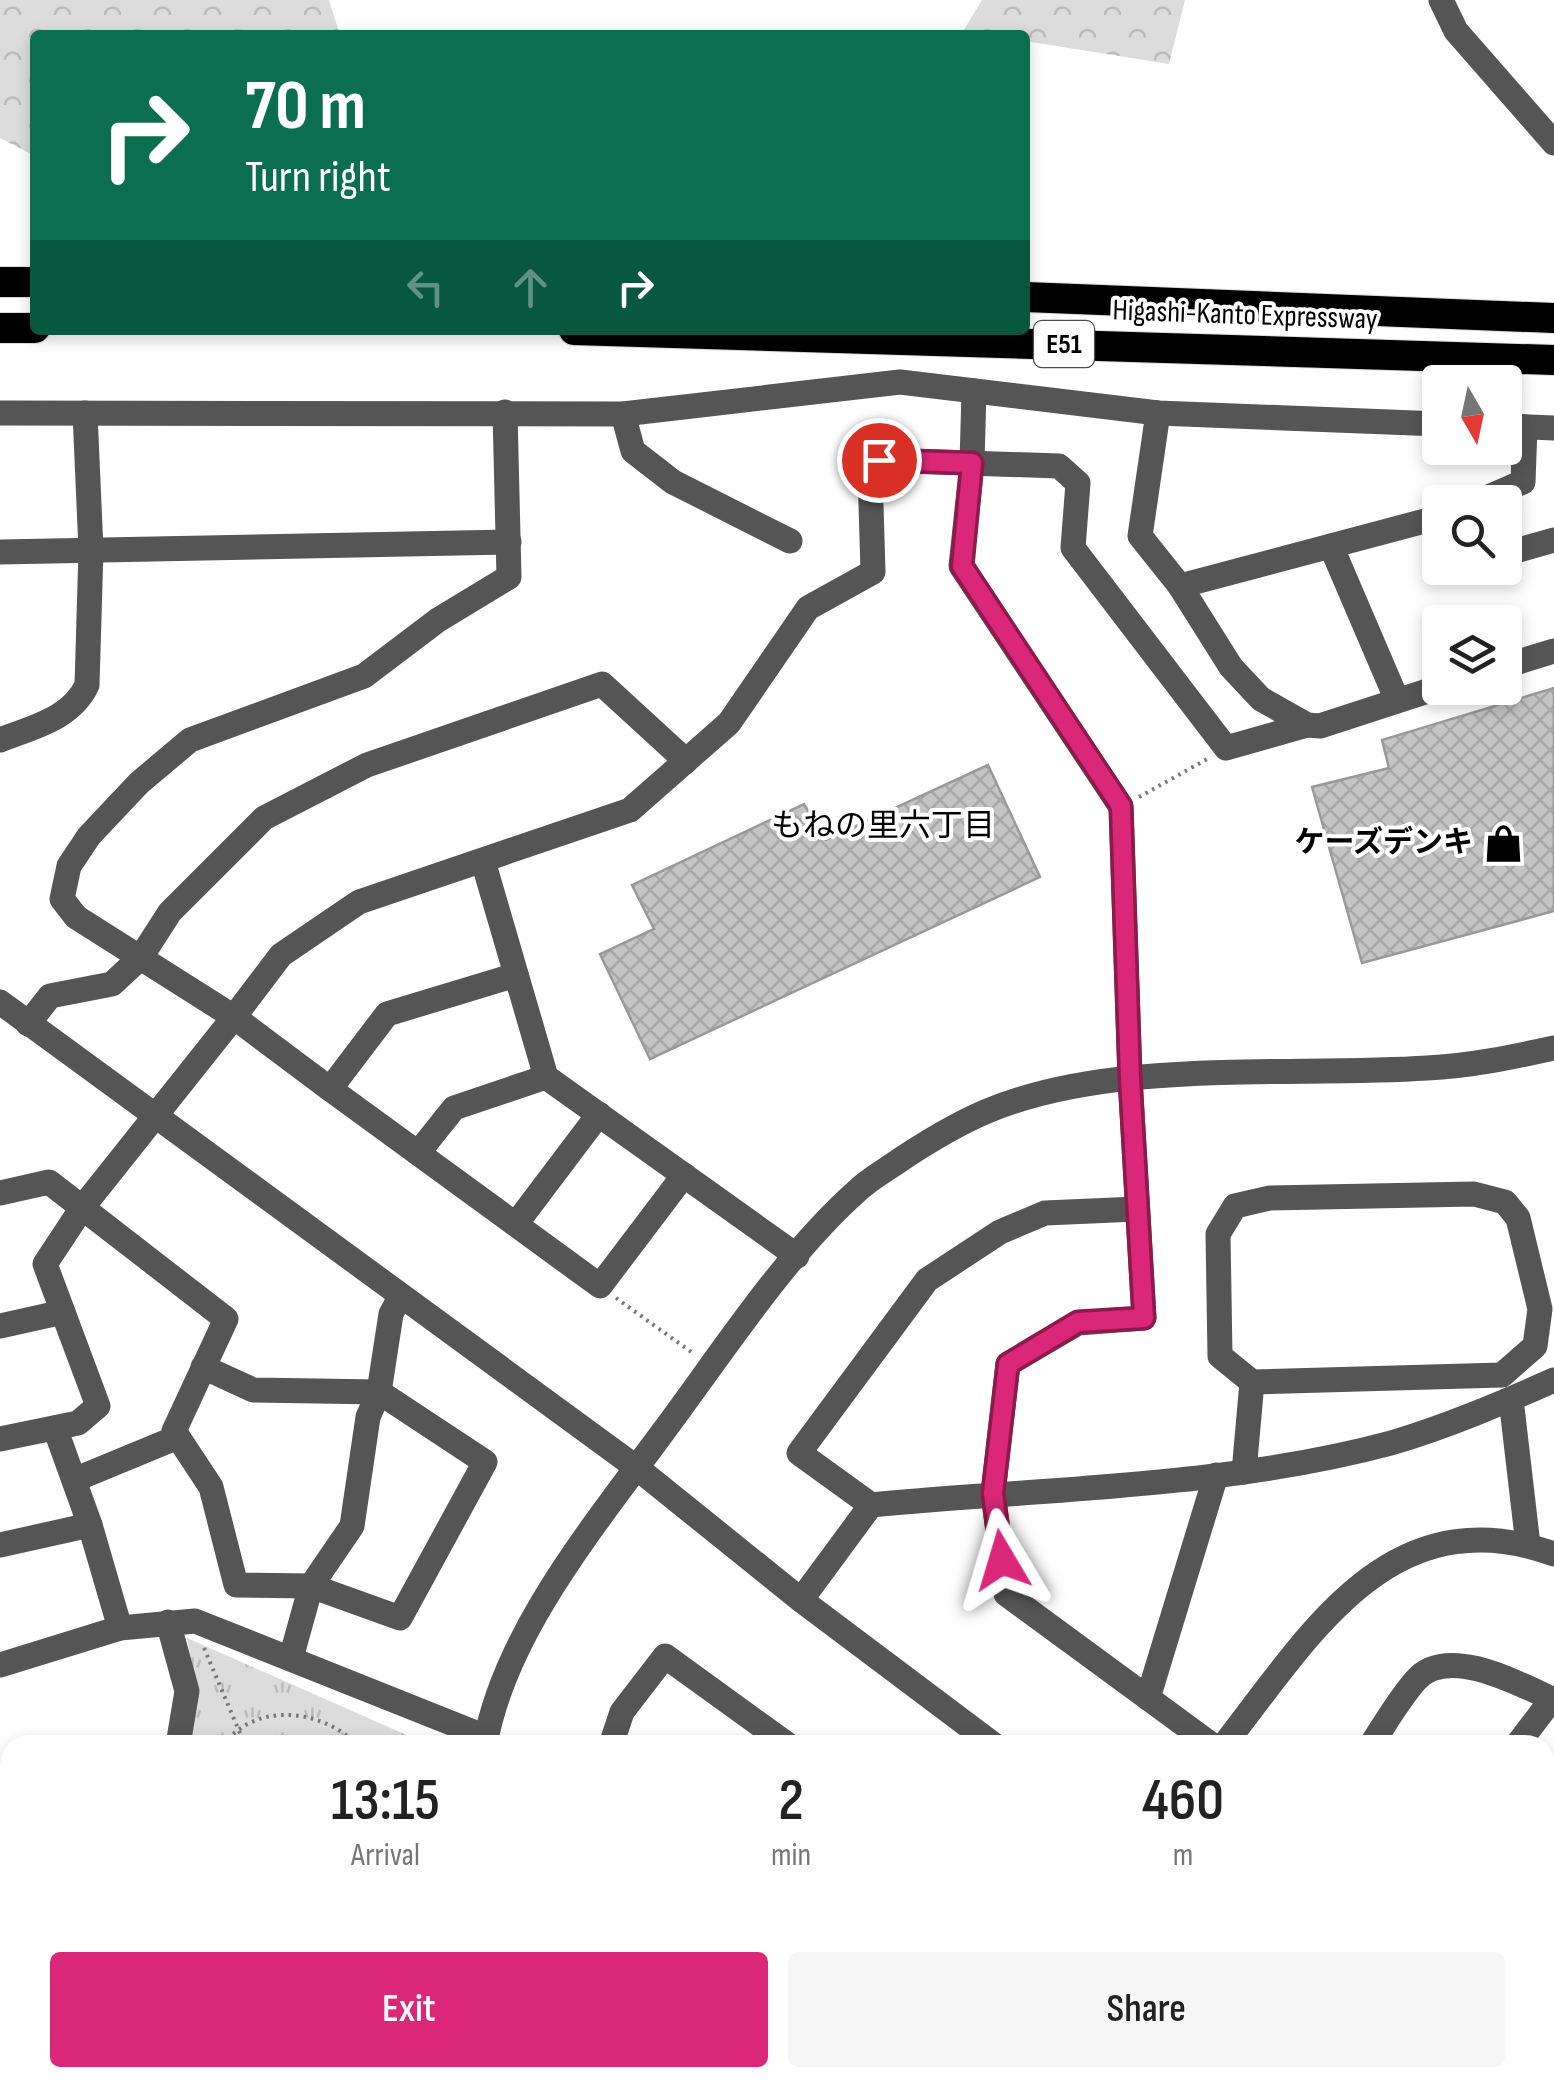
<!DOCTYPE html>
<html lang="en">
<head>
<meta charset="utf-8">
<style>
  :root { --surface:#fff; --page:#f6f6f6; --text:#222; --muted:#767676; --accent:#db2777 }
  body { margin:0; font-family:"Sofia Sans Condensed","Noto Sans JP",sans-serif; background:var(--page); color:var(--text); height:100vh; display:flex; flex-direction:column; font-size:38px; white-space:nowrap }
  * { box-sizing:border-box; margin:0 }
  p { font-size:32px; color:var(--muted) }
  .icon { flex:none; width:55px; height:55px; fill:none; stroke:currentColor; stroke-width:2; stroke-linecap:round; stroke-linejoin:round }
  .map { position:relative; flex:1; overflow:hidden }
  .sheet { position:absolute; left:0px; top:1735px; width:1555px; height:352px; display:flex; flex-direction:column; background:var(--surface); border-radius:30px 30px 0 0; box-shadow:0 5px 15px #0003 }
  .sheet>* { flex:none }
  .banner { position:absolute; left:30px; top:30px; width:1000px; height:305px; border-radius:10px; box-shadow:0 5px 15px #0003; background:#0b6e4f; color:#fff; overflow:hidden }
  .needle { width:65px; rotate:171deg }
  .tools { position:absolute; left:1422px; top:365px; display:grid; gap:20px }
  .tools a { display:grid; place-items:center; width:100px; height:100px; border-radius:10px; background:var(--surface); box-shadow:0 5px 15px #0003; font-size:50px }
  .pin { position:absolute; display:grid; place-items:center; width:85px; height:85px; color:#fff; margin:-42px; border:5px solid #fff; border-radius:50%; box-shadow:0 2px 10px #0007 }
  .me { position:absolute; width:110px; margin:-55px; rotate:353deg; stroke-linejoin:round; filter:drop-shadow(0 0 8px #0008) }
  .turn { display:flex; align-items:center; gap:35px; height:210px; padding:0 50px; font-size:45px }
  .turn .icon { width:130px; height:130px; stroke-width:2.5 }
  .turn b { display:block; font-size:70px; line-height:85px }
  .lanes { display:flex; align-items:center; height:95px; padding:0 50px; background:#0003; justify-content:center; gap:50px; direction:ltr }
  .lanes .off { opacity:.35 }
  .eta { display:flex; justify-content:space-evenly; align-items:center; height:170px; text-align:center }
  .eta b { font-size:60px; font-weight:600; line-height:70px }
  .primary-button { display:flex; gap:20px; margin-top:auto; padding:20px 50px }
  .primary-button a { flex:1; height:115px; border-radius:10px; background:var(--accent); color:#fff; font-size:40px; font-weight:600; line-height:115px; text-align:center }
  .primary-button a+a { background:var(--page); color:var(--text) }
  .map>svg:first-child { display:block }
  .forest { fill:url(#forest-crowns) }
  .park { fill:url(#park-tufts) }
  .building { fill:url(#building-cross-hatch); stroke:#999; stroke-width:2.5 }
  .lines { fill:none; stroke-linecap:round; stroke-linejoin:round }
  .highway-casing { stroke:#dbdbdb; stroke-width:32 }
  .path { stroke:#777; stroke-width:4; stroke-dasharray:2.5 5; stroke-linecap:butt }
  .minor { stroke:#555; stroke-width:25 }
  .highway { stroke:#000; stroke-width:30 }
  .route-casing { stroke:#8e194d; stroke-width:25 }
  .route { stroke:#db2777; stroke-width:18 }
  .labels { text-anchor:middle; dominant-baseline:central; stroke-width:8; stroke-linejoin:round; paint-order:stroke }
  .shield { fill:#fff; stroke:#4c4c4c; stroke-width:2.5 }
  .shield-label { font-size:28px; font-weight:bold; fill:#000 }
  .street-label { font-size:30px; fill:#000; stroke:#fff }
  .poi-label { font-size:30px; font-weight:bold; fill:#000; stroke:#fff; text-anchor:end }
  .neighbourhood-label { font-size:32px; fill:#000; stroke:#fff }
</style>
</head>
<body>
<div class="map">
<svg width="1554" height="2086" viewBox="0 0 1554 2086">
  <defs>
    <pattern id="forest-crowns" width="20" height="18" patternUnits="userSpaceOnUse" patternTransform="scale(2.5)"><rect width="20" height="18" fill="#dcdcdc"/><path d="M2 6a3 3 0 1 1 6 0M12 15a3 3 0 1 1 6 0" fill="none" stroke="#bbb"/></pattern>
    <pattern id="park-tufts" width="24" height="20" patternUnits="userSpaceOnUse" patternTransform="scale(2.5)"><rect width="24" height="20" fill="#dcdcdc"/><path d="M3 7l-1-3M5 7V3M7 7l1-3M15 17l-1-3M17 17v-4M19 17l1-3" fill="none" stroke="#bbb"/></pattern>
    <pattern id="building-cross-hatch" width="8" height="8" patternUnits="userSpaceOnUse" patternTransform="scale(2.5)"><rect width="8" height="8" fill="#c4c4c4"/><path d="M0 0l8 8M0 8l8-8" fill="none" stroke="#a7a7a7"/></pattern>
  </defs>
  <rect width="100%" height="100%" fill="#fff"/>
  <g class="forest">
    <polygon points="0,0 329,0 340,35 35,35 35,156 0,138"/>
    <polygon points="982,0 1185,0 1169,64 1025,41 1025,35 963,31"/>
  </g>
  <g class="park">
    <polygon points="187,1638 429,1745 190,1745 197,1688"/>
    <polygon points="194,2078 419,2078 419,2086 197,2086"/>
  </g>
  <g class="building">
    <polygon points="1554,688 1554,911 1362,963 1312,787 1389,768 1382,740"/>
    <polygon points="988,765 1040,877 650,1059 600,954 654,929 632,885 804,804 826,840"/>
  </g>
  <g class="lines">
    <defs>
      <g id="highway">
        <polyline points="0,282 35,282"/>
        <polyline points="1025,297 1554,318"/>
        <polyline points="0,328 35,328"/>
        <polyline points="574,330 1554,360"/>
      </g>
    </defs>
    <use href="#highway" class="highway-casing"/>
    <g class="path">
      <polyline points="1139,797 1209,758"/>
      <polyline points="616,1298 694,1354"/>
      <polyline points="204,1648 245,1745"/>
      <path d="M223,1745C257,1701 321,1709 358,1745"/>
      <polyline points="228,2078 231,2086"/>
    </g>
    <g class="minor">
      <polyline points="1441,0 1456,31 1554,143"/>
      <polyline points="974,391 972,463 961,566 1121,807 1130,1078 1144,1318 1078,1323 1008,1364 993,1493 1006,1594 1212,1745"/>
      <polyline points="0,413 623,414 900,382 1158,413 1440,424"/>
      <polyline points="1158,413 1140,536 1180,586 1231,667 1261,699 1307,725 1320,726 1440,687"/>
      <polyline points="623,414 633,451 673,482 790,541"/>
      <polyline points="1505,426 1554,428"/>
      <polyline points="1477,502 1523,482 1525,427"/>
      <polyline points="1331,546 1397,700"/>
      <polyline points="0,552 509,542"/>
      <polyline points="1505,554 1554,540"/>
      <polyline points="1180,586 1440,517"/>
      <polyline points="1505,666 1554,651"/>
      <path d="M0,740C33,727 71,719 87,685L91,550L85,413"/>
      <polyline points="483,861 546,1077 797,1256"/>
      <polyline points="516,975 387,1014 330,1089 600,1286 684,1175"/>
      <polyline points="0,1002 637,1468 801,1600 994,1745"/>
      <polyline points="28,1024 50,996 112,984 141,957 170,912 264,818 367,765 602,684 686,761"/>
      <polyline points="330,1089 234,1017 281,955 359,902 630,810 729,723 808,608 873,572 870,471 879,460 1059,466 1078,483 1073,548 1226,748 1307,725"/>
      <polyline points="418,1153 454,1108 546,1077"/>
      <polyline points="0,1193 49,1182 226,1319 174,1431 211,1487 236,1585 311,1586 400,1618 485,1462 379,1392 253,1390 203,1367"/>
      <polygon points="1474,1194 1505,1202 1518,1218 1540,1309 1535,1346 1502,1375 1252,1382 1220,1356 1218,1234 1235,1206 1270,1198"/>
      <polyline points="516,1224 599,1114"/>
      <polyline points="0,1326 63,1312"/>
      <polyline points="1511,1399 1528,1545"/>
      <polyline points="55,1428 90,1525 120,1628"/>
      <polyline points="0,1439 78,1423 98,1406 45,1264 82,1208 234,1017 76,917 62,899 69,866 89,836 139,783 190,740 364,676 438,620 509,577 505,412"/>
      <polyline points="1244,1472 1252,1382"/>
      <polyline points="74,1480 178,1437"/>
      <polyline points="871,1505 799,1453 927,1280 1000,1232 1045,1213 1137,1209"/>
      <polyline points="0,1545 90,1525"/>
      <path d="M801,1600L871,1505C1043,1488 1223,1488 1391,1443C1446,1427 1502,1403 1554,1380"/>
      <polyline points="168,1622 187,1691 178,1745"/>
      <polyline points="291,1658 311,1586 352,1526 368,1417 379,1392 391,1314 400,1297"/>
      <polyline points="0,1665 120,1628 195,1621 486,1737"/>
      <polyline points="1148,1698 1216,1475"/>
      <path d="M485,1745C504,1633 597,1522 663,1432C722,1353 784,1256 857,1191C869,1179 886,1170 900,1160C927,1142 955,1125 985,1112C1112,1058 1290,1077 1427,1068C1470,1066 1513,1057 1554,1048"/>
      <polyline points="611,1745 622,1712 665,1656 788,1745"/>
      <path d="M1224,1745C1310,1635 1390,1495 1554,1554"/>
      <path d="M1371,1745C1385,1724 1399,1699 1416,1680C1447,1644 1520,1684 1554,1700"/>
      <polyline points="1517,1745 1552,1699"/>
      <polyline points="1545,1835 1554,1842"/>
      <polyline points="68,2078 68,2086"/>
      <polyline points="177,2078 181,2086"/>
      <polyline points="1232,2078 1242,2086"/>
      <polyline points="1439,2078 1451,2086"/>
      <polyline points="0,2083 36,2078"/>
      <polyline points="448,2086 449,2078"/>
      <polyline points="565,2086 566,2078"/>
      <polyline points="950,2086 958,2078"/>
      <polyline points="1109,2086 1117,2078"/>
    </g>
    <use href="#highway" class="highway"/>
  </g>
  <g class="lines">
    <defs>
      <polyline id="route" points="879,460 972,463 962,566 1121,806 1130,1078 1144,1318 1078,1322 1008,1364 993,1493 1002,1560"/>
    </defs>
    <use href="#route" class="route-casing"/>
    <use href="#route" class="route"/>
  </g>
  <defs>
    <symbol id="shop-bare" viewBox="-9 -9 18 18"><path d="M-5-2.5h2.3a2.7 3.5 0 0 1 5.4 0H5L5.5 6h-11ZM-1.5-2.5h3a1.5 2.3 0 0 0-3 0Z" fill="#000" stroke="#fff" stroke-width="2.5" paint-order="stroke"/></symbol>
  </defs>
  <g fill-rule="evenodd">
    <use href="#shop-bare" x="1476" y="816" width="55" height="55"/>
  </g>
  <g class="labels">
    <rect class="shield" x="1034" y="321" width="60" height="46" rx="8"/>
    <g class="shield-label">
      <text x="1064" y="344">E51</text>
    </g>
    <g class="street-label">
      <text transform="translate(1245 315) rotate(2)">Higashi-Kanto Expressway</text>
    </g>
    <g class="poi-label">
      <text x="1473" y="843">ケーズデンキ</text>
    </g>
    <g class="neighbourhood-label">
      <text x="883" y="826">もねの里六丁目</text>
    </g>
  </g>
</svg>
<div class="tools">
<a><svg class="needle" viewBox="-14 -14 28 28"><path d="M0-13l5 13h-10z" fill="#e53935"/><path d="M0 13l5-13h-10z" fill="#767676"/></svg></a>
<a><svg class="icon" aria-label="search" viewBox="0 0 24 24"><circle cx="10" cy="10" r="6"/><path d="M15 15l6 6"/></svg></a>
<a><svg class="icon" aria-label="layers" viewBox="0 0 24 24"><path d="M12 4l9 5-9 5-9-5zM3 14l9 5 9-5"/></svg></a>
</div>
<div class="pin" style="left:879px;top:460px;background:#d93025"><svg class="icon" aria-label="arrive" viewBox="0 0 24 24"><path d="M6 21V4h12l-3 4 3 4H6"/></svg></div>
<svg class="me" style="left:1002px;top:1560px" viewBox="-20 -20 40 40"><path d="M0-17L14 15 0 8-14 15z" fill="#db2777" stroke="#fff" stroke-width="4"/></svg>
<div class="banner">
<div class="turn"><svg class="icon" aria-label="right" viewBox="0 0 24 24"><path d="M7 20v-9h11M14 6l5 5-5 5"/></svg><div><b>70 m</b>Turn right</div></div>
<div class="lanes"><svg class="icon off" aria-label="left" viewBox="0 0 24 24"><path d="M17 20v-9H6M10 6l-5 5 5 5"/></svg><svg class="icon off" aria-label="ahead" viewBox="0 0 24 24"><path d="M12 20V5M6 11l6-6 6 6"/></svg><svg class="icon" aria-label="right" viewBox="0 0 24 24"><path d="M7 20v-9h11M14 6l5 5-5 5"/></svg></div>
</div>
<section class="sheet">
<div class="eta">
<div><b>13:15</b><p>Arrival</p></div>
<div><b>2</b><p>min</p></div>
<div><b>460</b><p>m</p></div>
</div>
<div class="primary-button"><a>Exit</a><a>Share</a></div>
</section>
</div>
</body>
</html>
